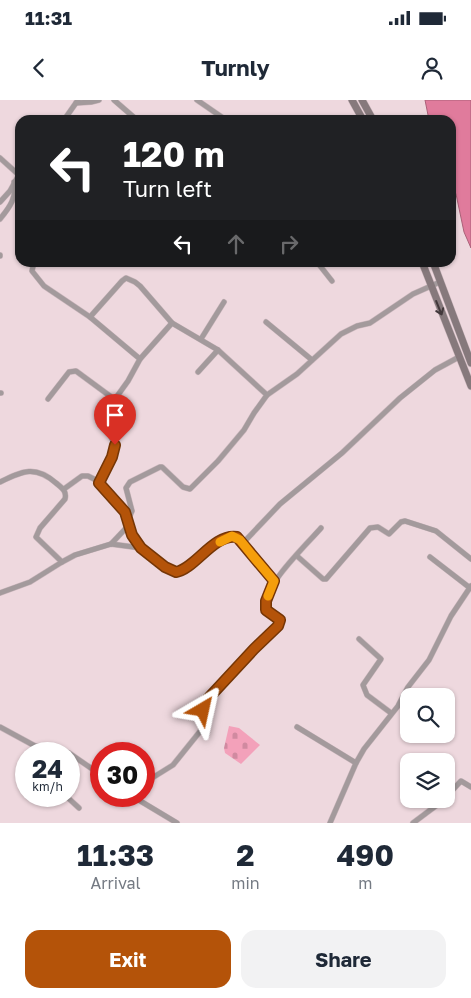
<!DOCTYPE html>
<html lang="en">
<head>
<meta charset="utf-8">
<style>
  :root { --surface:#fff; --page:#f2f2f3; --text:#1f2937; --muted:#747a83; --accent:#b45309 }
  body { margin:0; font-family:"Golos Text",sans-serif; background:var(--page); color:var(--text); height:100vh; display:flex; flex-direction:column; font-size:19px; white-space:nowrap }
  * { box-sizing:border-box; margin:0 }
  p { font-size:16px; color:var(--muted) }
  .icon { flex:none; width:28px; height:28px; fill:none; stroke:currentColor; stroke-width:2; stroke-linecap:round; stroke-linejoin:round }
  .map { position:relative; height:723px; overflow:hidden }
  .drawer { display:flex; flex-direction:column; background:var(--surface); flex:1 }
  .drawer>* { flex:none }
  .hud { position:absolute; left:15px; top:15px; width:441px; height:152px; border-radius:15px; box-shadow:0 1px 4px #0004; background:#202124; color:#fff; overflow:hidden }
  .tools { position:absolute; left:400px; top:588px; display:grid; gap:10px }
  .tools a { display:grid; place-items:center; width:55px; height:55px; border-radius:10px; background:var(--surface); box-shadow:0 1px 4px #0004; font-size:25px }
  .speed { position:absolute; left:15px; top:642px; display:flex; gap:10px; font-size:25px; font-weight:700; text-align:center }
  .speed>* { display:grid; place-content:center; width:65px; height:65px; border-radius:50%; background:var(--surface); box-shadow:0 1px 4px #0004; line-height:1 }
  .speed small { font-size:12px; font-weight:400 }
  .speed .limit { border:8px solid #d22; background:#fff; color:#111 }
  .pin { position:absolute; display:grid; place-items:center; width:42px; height:42px; color:#fff; margin:-51px -21px; border-radius:50% 50% 50% 0; rotate:-45deg; box-shadow:0 0 5px #0007 }
  .pin .icon { rotate:45deg }
  .me { position:absolute; width:55px; margin:-28px; rotate:36deg; stroke-linejoin:round; filter:drop-shadow(0 0 4px #0008) }
  .turn { display:flex; align-items:center; gap:18px; height:105px; padding:0 25px; font-size:22px }
  .turn .icon { width:65px; height:65px; stroke-width:2.5 }
  .turn b { display:block; font-size:35px; line-height:42px }
  .lanes { display:flex; align-items:center; height:48px; padding:0 25px; background:#0003; justify-content:center; gap:25px; direction:ltr }
  .lanes .off { opacity:.35 }
  .eta { display:flex; justify-content:space-evenly; align-items:center; height:85px; text-align:center }
  .eta b { font-size:30px; font-weight:700; line-height:35px }
  .primary-button { display:flex; gap:10px; margin-top:auto; padding:10px 25px }
  .primary-button a { flex:1; height:58px; border-radius:15px; background:var(--accent); color:#fff; font-size:20px; font-weight:700; line-height:58px; text-align:center }
  .primary-button a+a { background:var(--page); color:var(--text) }
  .status { display:flex; justify-content:space-between; align-items:center; height:35px; padding:0 25px; background:var(--surface); direction:ltr }
  .status svg { height:14px; fill:currentColor }
  header { display:flex; justify-content:space-between; align-items:center; height:65px; padding:0 25px; background:var(--surface); font-size:22px; font-weight:700 }
  .map>svg:first-child { display:block }
  .cemetery { fill:url(#cemetery-stones) }
  .water { fill:#e07b9c; stroke:#aa6178 }
  .lines { fill:none; stroke-linecap:round; stroke-linejoin:round }
  .street-casing { stroke:#cbb7bd; stroke-width:6 }
  .secondary-casing { stroke:#cbb7bd; stroke-width:8 }
  .street { stroke:#a39a9c; stroke-width:5 }
  .secondary { stroke:#86797c; stroke-width:7 }
  .oneway { stroke:#42383b }
  .route-casing { stroke:#753606; stroke-width:12 }
  .route { stroke:#b45309; stroke-width:9 }
  .slow { stroke:#f59e0b; stroke-width:9 }
</style>
</head>
<body>
<div class="status"><b>11:31</b><svg viewBox="0 0 49 12"><path d="M0 12V9h3v3zM5 12V6h3v6zM10 12V3h3v9zM15 12V0h3v12zM26 1h20v11H26zM47 4h2v5h-2z"/></svg></div>
<header><svg class="icon" aria-label="back" viewBox="0 0 24 24"><path d="M15 5l-7 7 7 7"/></svg>Turnly<svg class="icon" aria-label="person" viewBox="0 0 24 24"><circle cx="12" cy="8" r="4"/><path d="M4 21q1-7 8-7t8 7"/></svg></header>
<div class="map">
<svg width="471" height="723" viewBox="0 0 471 723">
  <defs>
    <pattern id="cemetery-stones" width="16" height="16" patternUnits="userSpaceOnUse" patternTransform="scale(1.25)"><rect width="16" height="16" fill="#f3a1ba"/><path d="M2 7V4a2 2 0 0 1 4 0v3zM10 15v-3a2 2 0 0 1 4 0v3z" fill="#d08aa0"/></pattern>
  </defs>
  <rect width="100%" height="100%" fill="#eed8de"/>
  <polygon class="cemetery" points="229,626 239,628 260,645 241,664 225,653 224,648"/>
  <polygon class="water" points="425,0 471,0 471,148 464,132 456,94 451,85 451,20 429,20"/>
  <g class="lines">
    <defs>
      <g id="street">
        <polyline points="114,0 137,20"/>
        <polyline points="197,0 226,20"/>
        <polyline points="76,3 91,2 99,0"/>
        <polyline points="64,20 78,0"/>
        <polyline points="0,58 20,76"/>
        <polyline points="0,102 10,91 20,73"/>
        <path d="M0,119C10,107 17,97 14,82"/>
        <polyline points="0,155 0,156"/>
        <polyline points="34,162 32,171 44,186 90,217 140,259"/>
        <polyline points="317,162 332,181"/>
        <polyline points="90,217 122,181 126,178 135,182 140,186 172,223 218,250 267,295"/>
        <polyline points="266,222 312,260"/>
        <polyline points="201,239 224,202"/>
        <polyline points="198,272 218,250"/>
        <polyline points="0,293 1,293"/>
        <polyline points="48,299 69,272 76,271 114,299"/>
        <path d="M0,382C23,371 35,365 56,383C62,388 67,391 65,399L40,428L36,437L62,462"/>
        <polyline points="99,383 115,351 115,345 105,325 105,313 128,281 140,259 172,223"/>
        <polyline points="64,389 82,376 88,376 96,380 125,412 133,435 141,448"/>
        <polyline points="128,420 132,411 126,388 130,382 160,367 162,367 183,387 190,389 218,361 244,330 254,313 267,295 297,274 341,234 357,226 370,223 413,194 440,182"/>
        <polyline points="243,443 274,481"/>
        <polyline points="111,444 129,425"/>
        <polyline points="297,456 323,479 326,479 370,428 378,427 389,434 401,422 405,421 436,431 471,459"/>
        <polyline points="430,457 470,488"/>
        <path d="M0,493L30,482L62,462L75,455L111,444L141,448L165,467L176,472C196,468 212,433 237,437L243,443L280,404L342,353L400,298L435,270L459,257"/>
        <polyline points="359,539 381,559 363,585 367,595 391,613"/>
        <polyline points="0,627 35,646 69,653 101,675"/>
        <polyline points="297,627 356,663"/>
        <polyline points="69,683 70,686 69,691"/>
        <path d="M144,683L173,665L210,619V617L203,610V604L254,549L278,526L279,519C275,516 266,513 265,507C262,487 308,443 321,428"/>
        <polyline points="66,696 79,708"/>
        <polyline points="132,696 177,723"/>
        <polyline points="446,697 461,681 471,687"/>
        <polyline points="330,723 356,663 364,649 398,606 408,587 429,560 451,516 471,486"/>
        <polyline points="413,723 445,699"/>
      </g>
      <g id="secondary">
        <polyline points="352,0 363,20"/>
        <polyline points="362,0 373,20"/>
        <polyline points="422,162 471,286"/>
        <polyline points="433,162 471,263"/>
      </g>
    </defs>
    <use href="#street" class="street-casing"/>
    <use href="#secondary" class="secondary-casing"/>
    <use href="#street" class="street"/>
    <use href="#secondary" class="secondary"/>
  </g>
  <defs><path id="oneway-shaft" d="M-6 0H5M1.5-3L5.5 0L1.5 3" fill="none" stroke-width="1.6" stroke-linecap="round" stroke-linejoin="round" transform="scale(1.25)"/></defs>
  <use class="oneway" href="#oneway-shaft" transform="translate(439 208) rotate(68)"/>
  <g class="lines">
    <defs>
      <path id="route" d="M115,345L112,357L99,383L125,412L132,435L141,448L165,467L176,472C195,469 214,433 237,437L274,481L266,501V510L280,520L278,526L254,549L203,604V610"/>
    </defs>
    <use href="#route" class="route-casing"/>
    <use href="#route" class="route"/>
    <polyline class="slow" points="220,442 232,436 240,440 252,455 274,481 268,496"/>
  </g>
</svg>
<div class="tools">
<a><svg class="icon" aria-label="search" viewBox="0 0 24 24"><circle cx="10" cy="10" r="6"/><path d="M15 15l6 6"/></svg></a>
<a><svg class="icon" aria-label="layers" viewBox="0 0 24 24"><path d="M12 4l9 5-9 5-9-5zM3 14l9 5 9-5"/></svg></a>
</div>
<div class="speed"><div>24<small>km/h</small></div><div class="limit">30</div></div>
<div class="pin" style="left:115px;top:345px;background:#d93025"><svg class="icon" aria-label="arrive" viewBox="0 0 24 24"><path d="M6 21V4h12l-3 4 3 4H6"/></svg></div>
<svg class="me" style="left:203px;top:610px" viewBox="-20 -20 40 40"><path d="M0-17L14 15 0 8-14 15z" fill="#b45309" stroke="#fff" stroke-width="4"/></svg>
<div class="hud">
<div class="turn"><svg class="icon" aria-label="left" viewBox="0 0 24 24"><path d="M17 20v-9H6M10 6l-5 5 5 5"/></svg><div><b>120 m</b>Turn left</div></div>
<div class="lanes"><svg class="icon" aria-label="left" viewBox="0 0 24 24"><path d="M17 20v-9H6M10 6l-5 5 5 5"/></svg><svg class="icon off" aria-label="ahead" viewBox="0 0 24 24"><path d="M12 20V5M6 11l6-6 6 6"/></svg><svg class="icon off" aria-label="right" viewBox="0 0 24 24"><path d="M7 20v-9h11M14 6l5 5-5 5"/></svg></div>
</div>
</div>
<section class="drawer">
<div class="eta">
<div><b>11:33</b><p>Arrival</p></div>
<div><b>2</b><p>min</p></div>
<div><b>490</b><p>m</p></div>
</div>
<div class="primary-button"><a>Exit</a><a>Share</a></div>
</section>
</body>
</html>
